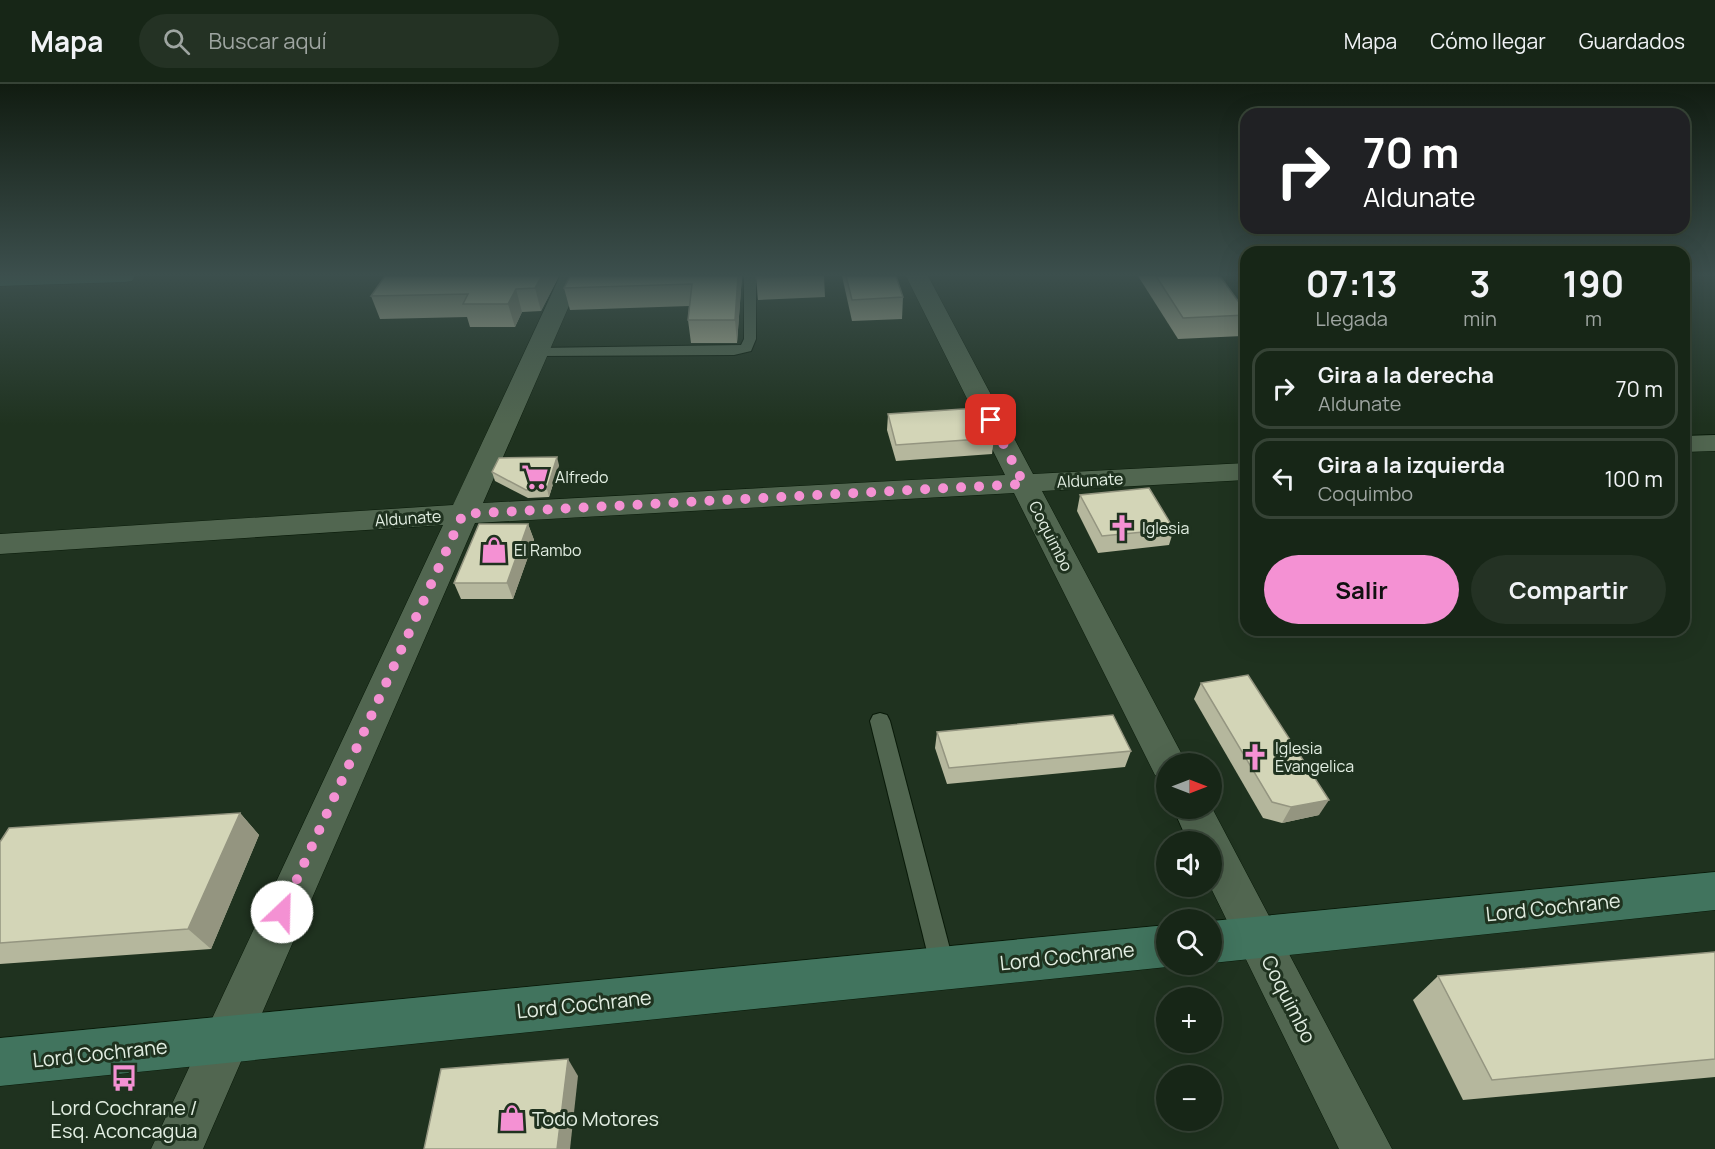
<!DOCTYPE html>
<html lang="es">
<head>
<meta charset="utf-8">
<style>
  :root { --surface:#172617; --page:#243224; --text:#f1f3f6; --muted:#9ea5a1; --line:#364336; --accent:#f491d3 }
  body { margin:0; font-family:Manrope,sans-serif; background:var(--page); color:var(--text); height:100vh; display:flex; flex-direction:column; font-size:22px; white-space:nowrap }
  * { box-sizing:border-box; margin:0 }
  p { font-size:20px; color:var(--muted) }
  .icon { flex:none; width:33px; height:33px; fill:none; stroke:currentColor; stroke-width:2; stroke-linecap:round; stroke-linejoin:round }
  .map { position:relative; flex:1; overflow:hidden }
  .drawer { position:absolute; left:1240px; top:162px; width:450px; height:390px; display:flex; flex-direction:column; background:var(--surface); border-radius:18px; box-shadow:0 6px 24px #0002,0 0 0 2px var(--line) }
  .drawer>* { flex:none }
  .hud { position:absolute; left:1240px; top:24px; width:450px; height:126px; border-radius:18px; box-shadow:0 6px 24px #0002,0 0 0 2px var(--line); background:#202124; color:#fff; overflow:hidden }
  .needle { width:39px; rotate:90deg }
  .buttons { position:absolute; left:1156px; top:669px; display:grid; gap:12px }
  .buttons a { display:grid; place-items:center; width:66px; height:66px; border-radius:50%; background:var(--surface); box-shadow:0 6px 24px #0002,0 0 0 2px var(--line); font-size:30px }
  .pin { position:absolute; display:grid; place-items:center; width:51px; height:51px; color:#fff; margin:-26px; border-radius:12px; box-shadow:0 3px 9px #0006 }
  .me { position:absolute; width:66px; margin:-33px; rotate:24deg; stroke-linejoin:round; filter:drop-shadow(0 0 4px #0008) }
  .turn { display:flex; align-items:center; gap:21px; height:126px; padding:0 24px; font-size:27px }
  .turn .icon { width:78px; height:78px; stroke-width:2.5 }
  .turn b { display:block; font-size:42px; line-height:51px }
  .eta { display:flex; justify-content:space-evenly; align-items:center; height:102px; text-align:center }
  .eta b { font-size:36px; font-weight:700; line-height:42px }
  .cta { display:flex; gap:12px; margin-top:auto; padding:12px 24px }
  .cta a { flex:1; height:69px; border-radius:36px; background:var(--accent); color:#111; font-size:24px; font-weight:700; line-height:69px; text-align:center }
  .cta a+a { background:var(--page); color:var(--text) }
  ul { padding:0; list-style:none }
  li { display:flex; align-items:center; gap:18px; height:81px; margin:0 12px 9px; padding:0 12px; border:3px solid var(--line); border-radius:18px }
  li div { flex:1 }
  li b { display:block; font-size:22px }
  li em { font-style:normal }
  header { display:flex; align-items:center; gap:36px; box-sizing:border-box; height:84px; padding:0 30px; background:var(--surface); border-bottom:2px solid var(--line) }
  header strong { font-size:28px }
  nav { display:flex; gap:33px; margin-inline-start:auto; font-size:21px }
  .search { width:420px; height:54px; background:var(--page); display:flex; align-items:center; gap:15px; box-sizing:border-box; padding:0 21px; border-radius:33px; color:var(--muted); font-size:22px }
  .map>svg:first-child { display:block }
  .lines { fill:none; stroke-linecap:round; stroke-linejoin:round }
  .lane-casing { stroke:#081908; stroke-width:2 }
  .street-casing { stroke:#081908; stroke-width:1 }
  .secondary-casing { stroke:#081908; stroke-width:1 }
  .lane { fill:#516650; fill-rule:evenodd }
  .street { fill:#516650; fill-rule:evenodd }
  .secondary { fill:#41745e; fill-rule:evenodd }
  .wall { fill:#b5b79d }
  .shaded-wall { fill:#949580 }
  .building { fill:#d3d5b7; stroke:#949580; stroke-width:1.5 }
  .route { stroke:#f491d3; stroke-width:10; stroke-dasharray:0 18 }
  .labels { text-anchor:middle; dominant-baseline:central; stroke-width:6; stroke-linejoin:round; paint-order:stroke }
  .poi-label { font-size:16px; fill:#e2eee2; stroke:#1f321f; text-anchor:start }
  .street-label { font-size:16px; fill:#e2eee2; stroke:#1f321f }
  .near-street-label { font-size:20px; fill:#e2eee2; stroke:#1f321f }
  .near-poi-label { font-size:20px; fill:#e2eee2; stroke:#1f321f }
</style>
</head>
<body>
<header>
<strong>Mapa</strong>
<div class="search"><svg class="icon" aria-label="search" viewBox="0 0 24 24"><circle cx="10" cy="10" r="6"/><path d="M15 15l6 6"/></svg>Buscar aquí</div>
<nav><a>Mapa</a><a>Cómo llegar</a><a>Guardados</a></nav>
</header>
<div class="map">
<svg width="1715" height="1065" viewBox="0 0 1715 1065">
  <rect width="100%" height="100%" fill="#1f321f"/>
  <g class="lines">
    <defs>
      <g id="lane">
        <polygon points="744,192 756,192 756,255 751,267 734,271 537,272 530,268 537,264 741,261 744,255"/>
        <polygon points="880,629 887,631 890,637 955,884 952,892 943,896 934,892 931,884 870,637 873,631"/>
      </g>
      <g id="street">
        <polygon points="560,192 582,192 483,419 1005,391 906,192 928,192 1033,390 1246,379 1246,396 1042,407 1187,680 1167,680 1167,695 1155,691 1014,409 475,439 203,1065 151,1065 443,441 0,470 0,450 453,421"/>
        <polygon points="1715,351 1715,367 1684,368 1684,352"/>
        <polygon points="1173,724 1212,724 1392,1065 1339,1065 1210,802 1212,802 1212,758 1188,758"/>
      </g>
      <g id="secondary">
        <polygon points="0,192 135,192 132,197 124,198 0,202"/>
        <polygon points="1715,788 1715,826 1212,879 1212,837"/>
        <polygon points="1167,841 1167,880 1174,880 1167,883 0,1002 0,954"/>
      </g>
    </defs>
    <use href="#lane" class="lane-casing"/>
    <use href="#street" class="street-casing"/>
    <use href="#secondary" class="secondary-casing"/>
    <use href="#lane" class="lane"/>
    <use href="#street" class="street"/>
    <use href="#secondary" class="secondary"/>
  </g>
  <g class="wall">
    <polygon points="559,192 541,227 522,228 515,243 470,243 467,233 380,235 371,212"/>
    <polygon points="742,192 737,259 691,259 688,236 689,222 570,226 564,204"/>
    <polygon points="756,192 824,192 825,213 758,216"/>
    <polygon points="842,192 896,192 903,213 902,235 852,237"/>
    <polygon points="1138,192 1220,192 1246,228 1246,238 1242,252 1178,255"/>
    <polygon points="888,330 994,354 992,370 896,377 887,346"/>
    <polygon points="559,381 549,413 528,414 495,397 492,388"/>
    <polygon points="1080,411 1174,445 1169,461 1098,469 1077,427"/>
    <polygon points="528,440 534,456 513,515 461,515 454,499"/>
    <polygon points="1201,599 1319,731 1282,739 1263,734 1194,615"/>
    <polygon points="937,648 1131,667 1125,683 947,700 935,664"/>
    <polygon points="240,729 259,751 211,865 0,880 0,758"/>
    <polygon points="1715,868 1715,993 1463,1016 1413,916 1438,892"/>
  </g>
  <g class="shaded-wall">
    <polygon points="542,192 559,192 541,227 535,204"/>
    <polygon points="738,192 742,192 737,259 735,236"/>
    <polygon points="516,205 522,228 515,243 508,220"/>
    <polygon points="557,373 559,381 549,413 547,405"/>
    <polygon points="528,440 534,456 513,515 507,499"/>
    <polygon points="1329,716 1319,731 1282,739 1291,723"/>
    <polygon points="240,729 259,751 211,865 188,845"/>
    <polygon points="568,975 578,992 570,1065 557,1065"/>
  </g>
  <g class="building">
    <polygon points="385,192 542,192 535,204 516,205 508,220 463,220 468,210 371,212"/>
    <polygon points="570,192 738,192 735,236 688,236 692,200 564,204"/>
    <polygon points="756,192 801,192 756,194"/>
    <polygon points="846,192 896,192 903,213 852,216"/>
    <polygon points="1156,192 1220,192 1246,228 1246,231 1183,234"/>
    <polygon points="978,324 994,354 896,361 888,330"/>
    <polygon points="557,373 547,405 526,406 492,388 499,374"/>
    <polygon points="1149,404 1174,445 1102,452 1080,411"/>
    <polygon points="479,440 528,440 507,499 454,499"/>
    <polygon points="1248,591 1329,716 1291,723 1272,718 1201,599"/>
    <polygon points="1113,631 1131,667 949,684 937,648"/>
    <polygon points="240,729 188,845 0,859 0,758 9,744"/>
    <polygon points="1715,868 1715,975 1492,996 1438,892"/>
    <polygon points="568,975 557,1065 424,1065 441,985"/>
  </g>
  <linearGradient id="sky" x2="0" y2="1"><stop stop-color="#111c11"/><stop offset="0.56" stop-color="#3c4f4d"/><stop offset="1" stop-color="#3c4f4d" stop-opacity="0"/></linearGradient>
  <rect width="1715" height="341" fill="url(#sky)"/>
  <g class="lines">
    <polyline class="route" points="282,828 463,430 1024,400 991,336"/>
  </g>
  <defs>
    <symbol id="supermarket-bare" viewBox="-9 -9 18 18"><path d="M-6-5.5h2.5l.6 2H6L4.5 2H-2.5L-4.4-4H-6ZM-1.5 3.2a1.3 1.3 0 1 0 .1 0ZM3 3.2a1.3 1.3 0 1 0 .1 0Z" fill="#f491d3" stroke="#1f321f" stroke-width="2.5" paint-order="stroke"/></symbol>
    <symbol id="church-bare" viewBox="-9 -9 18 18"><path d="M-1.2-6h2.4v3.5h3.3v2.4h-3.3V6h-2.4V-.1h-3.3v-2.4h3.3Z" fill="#f491d3" stroke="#1f321f" stroke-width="2.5" paint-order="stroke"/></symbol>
    <symbol id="shop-bare" viewBox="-9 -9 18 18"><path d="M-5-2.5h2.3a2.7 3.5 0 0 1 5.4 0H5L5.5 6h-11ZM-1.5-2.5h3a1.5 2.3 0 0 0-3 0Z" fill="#f491d3" stroke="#1f321f" stroke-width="2.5" paint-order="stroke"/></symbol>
    <symbol id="bus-bare" viewBox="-9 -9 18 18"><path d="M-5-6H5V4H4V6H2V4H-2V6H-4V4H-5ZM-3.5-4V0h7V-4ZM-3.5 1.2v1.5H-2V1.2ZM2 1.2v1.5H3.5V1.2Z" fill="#f491d3" stroke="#1f321f" stroke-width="2.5" paint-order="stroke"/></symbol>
  </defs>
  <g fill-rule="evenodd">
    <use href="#supermarket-bare" x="516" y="374" width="38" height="38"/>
    <use href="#church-bare" x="1103" y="425" width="38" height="38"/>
    <use href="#shop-bare" x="475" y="447" width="38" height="38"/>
    <use href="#church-bare" x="1236" y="654" width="38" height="38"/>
    <use href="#bus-bare" x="105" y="975" width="38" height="38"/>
    <use href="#shop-bare" x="493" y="1015" width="38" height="38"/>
  </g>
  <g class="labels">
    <g class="poi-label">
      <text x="555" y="393">Alfredo</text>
      <text x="1142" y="444">Iglesia</text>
      <text x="514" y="466">El Rambo</text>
      <text x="1275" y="664">Iglesia<tspan x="1275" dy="18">Evangelica</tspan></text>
    </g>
    <g class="street-label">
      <text transform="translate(1090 396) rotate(-3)">Aldunate</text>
      <text transform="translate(408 434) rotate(-4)">Aldunate</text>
      <text transform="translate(1051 452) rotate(63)">Coquimbo</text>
    </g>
    <g class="near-street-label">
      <text transform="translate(1553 823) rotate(-6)">Lord Cochrane</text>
      <text transform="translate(1067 872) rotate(-6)">Lord Cochrane</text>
      <text transform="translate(1289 915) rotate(63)">Coquimbo</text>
      <text transform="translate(584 920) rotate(-6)">Lord Cochrane</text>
      <text transform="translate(100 969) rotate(-6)">Lord Cochrane</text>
    </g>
    <g class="near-poi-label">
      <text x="124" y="1023">Lord Cochrane /<tspan x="124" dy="23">Esq. Aconcagua</tspan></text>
      <text x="532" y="1034" text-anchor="start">Todo Motores</text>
    </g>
  </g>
</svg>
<div class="buttons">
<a><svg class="needle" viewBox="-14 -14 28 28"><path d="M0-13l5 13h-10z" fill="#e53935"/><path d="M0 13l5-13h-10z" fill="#9ea5a1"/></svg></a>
<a><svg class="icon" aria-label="sound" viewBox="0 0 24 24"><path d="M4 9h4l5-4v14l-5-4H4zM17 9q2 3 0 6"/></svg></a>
<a><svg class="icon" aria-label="search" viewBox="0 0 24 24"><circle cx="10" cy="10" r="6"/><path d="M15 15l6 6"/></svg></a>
<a>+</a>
<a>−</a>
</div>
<div class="pin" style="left:991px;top:336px;background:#d93025"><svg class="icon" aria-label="arrive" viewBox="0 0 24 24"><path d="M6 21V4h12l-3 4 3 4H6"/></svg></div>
<svg class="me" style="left:282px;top:828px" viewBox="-20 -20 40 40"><circle r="19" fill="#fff"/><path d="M0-13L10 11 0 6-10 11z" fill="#f491d3"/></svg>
<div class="hud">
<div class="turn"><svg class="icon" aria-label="right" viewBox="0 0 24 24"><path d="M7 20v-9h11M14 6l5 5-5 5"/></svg><div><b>70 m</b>Aldunate</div></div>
</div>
<section class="drawer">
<div class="eta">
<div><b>07:13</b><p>Llegada</p></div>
<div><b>3</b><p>min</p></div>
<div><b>190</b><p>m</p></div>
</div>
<ul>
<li><svg class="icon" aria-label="right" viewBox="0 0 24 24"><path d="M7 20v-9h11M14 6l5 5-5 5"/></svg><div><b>Gira a la derecha</b><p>Aldunate</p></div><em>70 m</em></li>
<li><svg class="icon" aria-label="left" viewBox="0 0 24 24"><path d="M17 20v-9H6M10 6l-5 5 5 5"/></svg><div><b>Gira a la izquierda</b><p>Coquimbo</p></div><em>100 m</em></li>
</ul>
<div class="cta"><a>Salir</a><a>Compartir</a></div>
</section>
</div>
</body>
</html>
